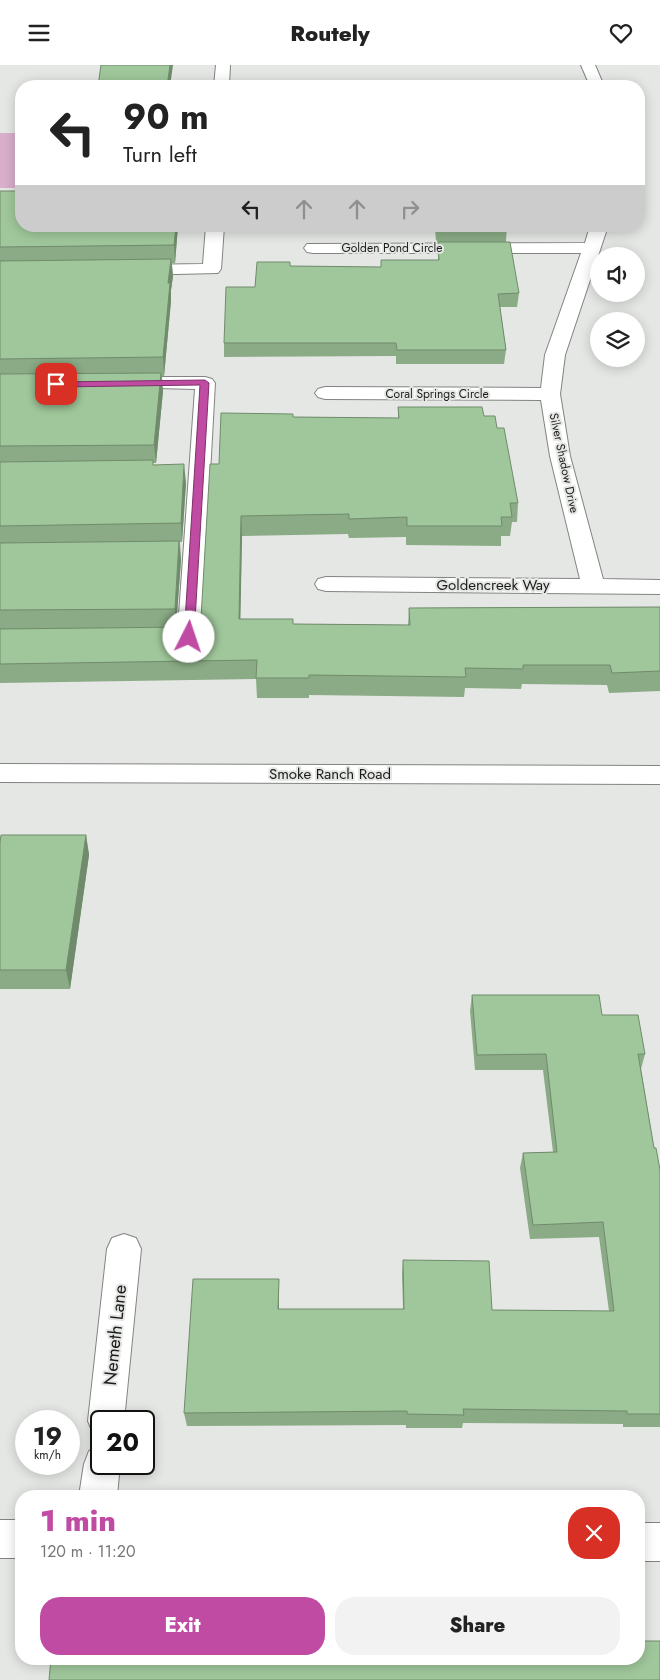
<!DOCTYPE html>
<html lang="en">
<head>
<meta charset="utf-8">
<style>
  :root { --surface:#fff; --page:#f2f2f2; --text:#222; --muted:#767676; --accent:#c04ba3 }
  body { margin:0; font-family:Jost,sans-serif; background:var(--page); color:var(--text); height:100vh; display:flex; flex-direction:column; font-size:19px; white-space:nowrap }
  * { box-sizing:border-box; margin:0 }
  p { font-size:16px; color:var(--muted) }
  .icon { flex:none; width:28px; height:28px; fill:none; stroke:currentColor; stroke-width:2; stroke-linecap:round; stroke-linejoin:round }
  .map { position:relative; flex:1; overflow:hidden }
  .panel { position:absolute; left:15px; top:1425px; width:630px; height:175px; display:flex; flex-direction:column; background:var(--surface); border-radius:20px; box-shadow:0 2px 12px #0003 }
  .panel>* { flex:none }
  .top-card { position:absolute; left:15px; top:15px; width:630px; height:152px; border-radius:20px; box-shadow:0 2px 12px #0003; background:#fff; color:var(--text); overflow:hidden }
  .buttons { position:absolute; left:590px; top:182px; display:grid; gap:10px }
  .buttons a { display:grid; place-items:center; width:55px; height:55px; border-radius:50%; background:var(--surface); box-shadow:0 2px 12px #0003; font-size:25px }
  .speed { position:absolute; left:15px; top:1345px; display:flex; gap:10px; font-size:25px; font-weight:700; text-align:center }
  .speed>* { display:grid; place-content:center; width:65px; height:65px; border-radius:50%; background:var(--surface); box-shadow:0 2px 12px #0003; line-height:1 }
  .speed small { font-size:12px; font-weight:400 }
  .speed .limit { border:2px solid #111; border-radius:8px; background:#fff; color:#111 }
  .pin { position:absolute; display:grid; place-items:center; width:42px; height:42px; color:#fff; margin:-21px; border-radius:10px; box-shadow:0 2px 8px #0006 }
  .me { position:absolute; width:55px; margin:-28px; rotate:4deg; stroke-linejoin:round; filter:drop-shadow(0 0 4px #0008) }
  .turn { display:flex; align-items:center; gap:18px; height:105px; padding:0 25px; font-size:22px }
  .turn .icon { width:65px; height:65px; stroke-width:2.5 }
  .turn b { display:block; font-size:35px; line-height:42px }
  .lanes { display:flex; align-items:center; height:48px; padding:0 25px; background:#0003; justify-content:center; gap:25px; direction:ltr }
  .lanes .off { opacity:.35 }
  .round { display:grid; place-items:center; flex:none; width:52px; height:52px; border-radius:20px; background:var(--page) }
  .overview { display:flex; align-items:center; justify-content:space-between; height:85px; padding:0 25px }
  h1 { font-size:30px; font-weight:800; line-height:38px; color:var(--accent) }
  .primary-button { display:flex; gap:10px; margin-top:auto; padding:10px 25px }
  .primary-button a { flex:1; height:58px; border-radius:20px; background:var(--accent); color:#fff; font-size:20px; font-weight:800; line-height:58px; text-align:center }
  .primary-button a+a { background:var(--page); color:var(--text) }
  header { display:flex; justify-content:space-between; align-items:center; height:65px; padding:0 25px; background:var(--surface); font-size:22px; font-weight:800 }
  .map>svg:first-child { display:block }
  .green { fill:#d8aecb }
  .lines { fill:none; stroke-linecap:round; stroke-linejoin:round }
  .minor-casing { stroke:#828482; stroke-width:2 }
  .major-casing { stroke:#828482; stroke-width:2 }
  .minor { fill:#fff; fill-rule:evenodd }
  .major { fill:#fff; fill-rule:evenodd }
  .wall { fill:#8aab85 }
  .shaded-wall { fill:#708b6c }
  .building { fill:#a0c79b; stroke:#708b6c }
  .route { fill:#c04ba3; stroke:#7d316a }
  .labels { text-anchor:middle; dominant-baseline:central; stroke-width:4; stroke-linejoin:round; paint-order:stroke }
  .far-street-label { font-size:12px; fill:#1b1c1b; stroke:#e5e7e4 }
  .street-label { font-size:15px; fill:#1b1c1b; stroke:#e5e7e4 }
  .near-street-label { font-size:18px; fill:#1b1c1b; stroke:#e5e7e4 }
</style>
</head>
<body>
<header><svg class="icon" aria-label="menu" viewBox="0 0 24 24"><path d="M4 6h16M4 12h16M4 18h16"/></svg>Routely<svg class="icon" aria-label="heart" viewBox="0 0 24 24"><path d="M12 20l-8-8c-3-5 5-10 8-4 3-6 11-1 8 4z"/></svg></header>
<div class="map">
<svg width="660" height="1615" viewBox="0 0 660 1615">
  <rect width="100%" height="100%" fill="#e5e7e4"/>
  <rect class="green" x="0" y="68" width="21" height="55"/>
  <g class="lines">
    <defs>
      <g id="minor">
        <polygon points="216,0 230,0 229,21 214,21"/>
        <polygon points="581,0 595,0 604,21 590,21"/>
        <polygon points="206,161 224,161 221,204 218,208 134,210 128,209 125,205 128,201 134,200 203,199"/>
        <polygon points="590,161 608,161 565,290 560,329 570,391 603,514 660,515 660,529 326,526 318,524 315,519 318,514 326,512 580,514 550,391 541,335 325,334 318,332 315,328 318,324 325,322 541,323 545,290 581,188 313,188 307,187 304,183 307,179 585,178"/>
        <path d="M125,312H205L212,314L215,318L201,572L197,577C183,581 167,581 153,577L149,572L153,567L178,564L195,324L118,322L115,318L118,314Z"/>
        <polygon points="124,1169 136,1173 141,1184 124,1356 101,1356 101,1372 93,1368 88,1356 107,1184 112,1173"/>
        <polygon points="101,1381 101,1399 120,1399 117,1431 79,1431 84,1399 89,1386"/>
        <rect x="0" y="1455" width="21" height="38"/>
        <rect x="639" y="1458" width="21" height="38"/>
      </g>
      <polygon id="major" points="0,699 660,701 660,719 0,717"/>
    </defs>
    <use href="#minor" class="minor-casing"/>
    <use href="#major" class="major-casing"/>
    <use href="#minor" class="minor"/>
    <use href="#major" class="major"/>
  </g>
  <g class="wall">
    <polygon points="0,126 21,161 178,161 175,198 172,198 173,211 171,225 171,236 164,311 162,311 163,326 156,398 153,398 153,400 186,418 182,477 180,477 181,495 176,562 187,562 197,559 201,553 219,399 293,352 398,353 398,342 484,351 497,363 518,438 517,457 512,457 510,471 501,471 501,481 406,480 406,472 349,473 348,469 242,471 240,554 293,559 408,560 409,543 660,542 660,626 609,628 607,620 522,619 521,624 465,623 464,632 309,630 309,633 257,633 256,614 0,618"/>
    <polygon points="435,161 507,161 506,176 519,228 517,242 500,242 506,285 504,299 396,299 396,291 224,292 224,278 255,222 290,201 381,202 381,195 438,195 438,177 436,177"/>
    <polygon points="86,770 89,790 70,924 0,924 0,778"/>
    <polygon points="472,930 602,950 645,989 641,1004 654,1083 660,1105 660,1362 623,1362 623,1359 463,1358 462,1363 406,1363 406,1360 187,1361 184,1348 279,1214 279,1244 403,1244 402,1209 403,1195 492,1245 609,1246 599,1172 530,1174 520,1103 523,1088 553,1087 543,1005 475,1005 470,946"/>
  </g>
  <g class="shaded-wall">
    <polygon points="170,0 173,0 170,21 167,21"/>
    <polygon points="176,161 178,161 175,198 174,180"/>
    <polygon points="171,194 173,211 171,225 171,236 164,311 163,292 168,218"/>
    <polygon points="161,308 163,326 156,398 154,380"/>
    <polygon points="184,399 186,418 182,477 181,458"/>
    <polygon points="241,451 242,471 240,574 239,554"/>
    <polygon points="179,476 181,495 176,563 175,544"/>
    <polygon points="86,770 89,790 70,924 66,905"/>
    <polygon points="279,1214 279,1259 278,1244"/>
  </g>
  <g class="building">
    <polygon points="101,0 170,0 167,21 98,21"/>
    <polygon points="0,126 21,126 21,161 176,161 174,180 0,182"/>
    <rect x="437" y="161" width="70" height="2"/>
    <polygon points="438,177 510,177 519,228 498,229 506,285 397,285 396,278 224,278 226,222 255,222 257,197 290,197 290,201 381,202 381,195 439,195"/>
    <polygon points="171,194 168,218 170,218 163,292 0,294 0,196"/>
    <polygon points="161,308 154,380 0,381 0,309"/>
    <polygon points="398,342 482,342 484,351 495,351 497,363 504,363 518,438 510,438 512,452 501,452 502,461 407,461 407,452 349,454 349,449 241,451 239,554 293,554 293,559 410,560 409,543 660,542 660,606 612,608 610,600 523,600 523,604 465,603 466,612 309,610 309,613 256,613 257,595 0,599 0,564 187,562 197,559 201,553 210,399 219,399 221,348 293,349 293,352 399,353"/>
    <polygon points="153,395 153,400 184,399 181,458 0,461 0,397"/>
    <polygon points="179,476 175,544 0,545 0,478"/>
    <polygon points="1,770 86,770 66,905 0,905 0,778"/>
    <polygon points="472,930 599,930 602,950 638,950 645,989 638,989 654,1083 656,1083 660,1105 660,1349 627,1349 627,1346 463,1344 464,1350 407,1349 407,1346 184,1348 193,1214 279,1214 278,1244 404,1244 403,1195 489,1196 492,1245 614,1246 603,1157 533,1160 523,1088 557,1087 546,989 477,990"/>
    <polygon points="639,1576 660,1576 660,1615 49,1615 51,1594 639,1594"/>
  </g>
  <polygon class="route" points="205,315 209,318 194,572 189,575 184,572 200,320 56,322 52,319 56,317"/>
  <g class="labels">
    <g class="far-street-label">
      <text x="392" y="183">Golden Pond Circle</text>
      <text x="437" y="329">Coral Springs Circle</text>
      <text transform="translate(564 398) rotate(78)">Silver Shadow Drive</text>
    </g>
    <g class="street-label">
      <text x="493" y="520">Goldencreek Way</text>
      <text x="330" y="709">Smoke Ranch Road</text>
    </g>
    <g class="near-street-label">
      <text transform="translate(115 1270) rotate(-84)">Nemeth Lane</text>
    </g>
  </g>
</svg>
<div class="buttons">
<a><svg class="icon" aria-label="sound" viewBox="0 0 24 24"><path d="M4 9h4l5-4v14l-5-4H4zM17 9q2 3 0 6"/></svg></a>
<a><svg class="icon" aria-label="layers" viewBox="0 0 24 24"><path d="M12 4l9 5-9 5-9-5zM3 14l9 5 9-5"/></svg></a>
</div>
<div class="speed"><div>19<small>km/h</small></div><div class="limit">20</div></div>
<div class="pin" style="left:56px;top:319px;background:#d93025"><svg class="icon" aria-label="arrive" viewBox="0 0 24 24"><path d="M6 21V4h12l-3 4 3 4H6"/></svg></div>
<svg class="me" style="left:189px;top:572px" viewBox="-20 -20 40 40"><circle r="19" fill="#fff"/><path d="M0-13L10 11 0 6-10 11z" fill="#c04ba3"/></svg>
<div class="top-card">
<div class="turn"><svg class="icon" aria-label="left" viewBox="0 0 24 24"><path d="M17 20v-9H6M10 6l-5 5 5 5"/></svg><div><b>90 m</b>Turn left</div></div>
<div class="lanes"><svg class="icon" aria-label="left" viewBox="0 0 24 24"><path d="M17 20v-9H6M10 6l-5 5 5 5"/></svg><svg class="icon off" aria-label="ahead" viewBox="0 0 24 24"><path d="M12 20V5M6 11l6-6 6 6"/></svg><svg class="icon off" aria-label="ahead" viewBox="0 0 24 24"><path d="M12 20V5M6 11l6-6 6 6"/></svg><svg class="icon off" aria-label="right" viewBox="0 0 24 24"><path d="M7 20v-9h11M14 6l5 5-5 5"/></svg></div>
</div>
<section class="panel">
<div class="overview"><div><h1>1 min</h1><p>120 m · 11:20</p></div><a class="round" style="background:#d93025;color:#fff"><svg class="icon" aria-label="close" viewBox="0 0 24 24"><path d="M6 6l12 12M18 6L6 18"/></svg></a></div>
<div class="primary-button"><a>Exit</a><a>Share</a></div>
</section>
</div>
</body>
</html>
